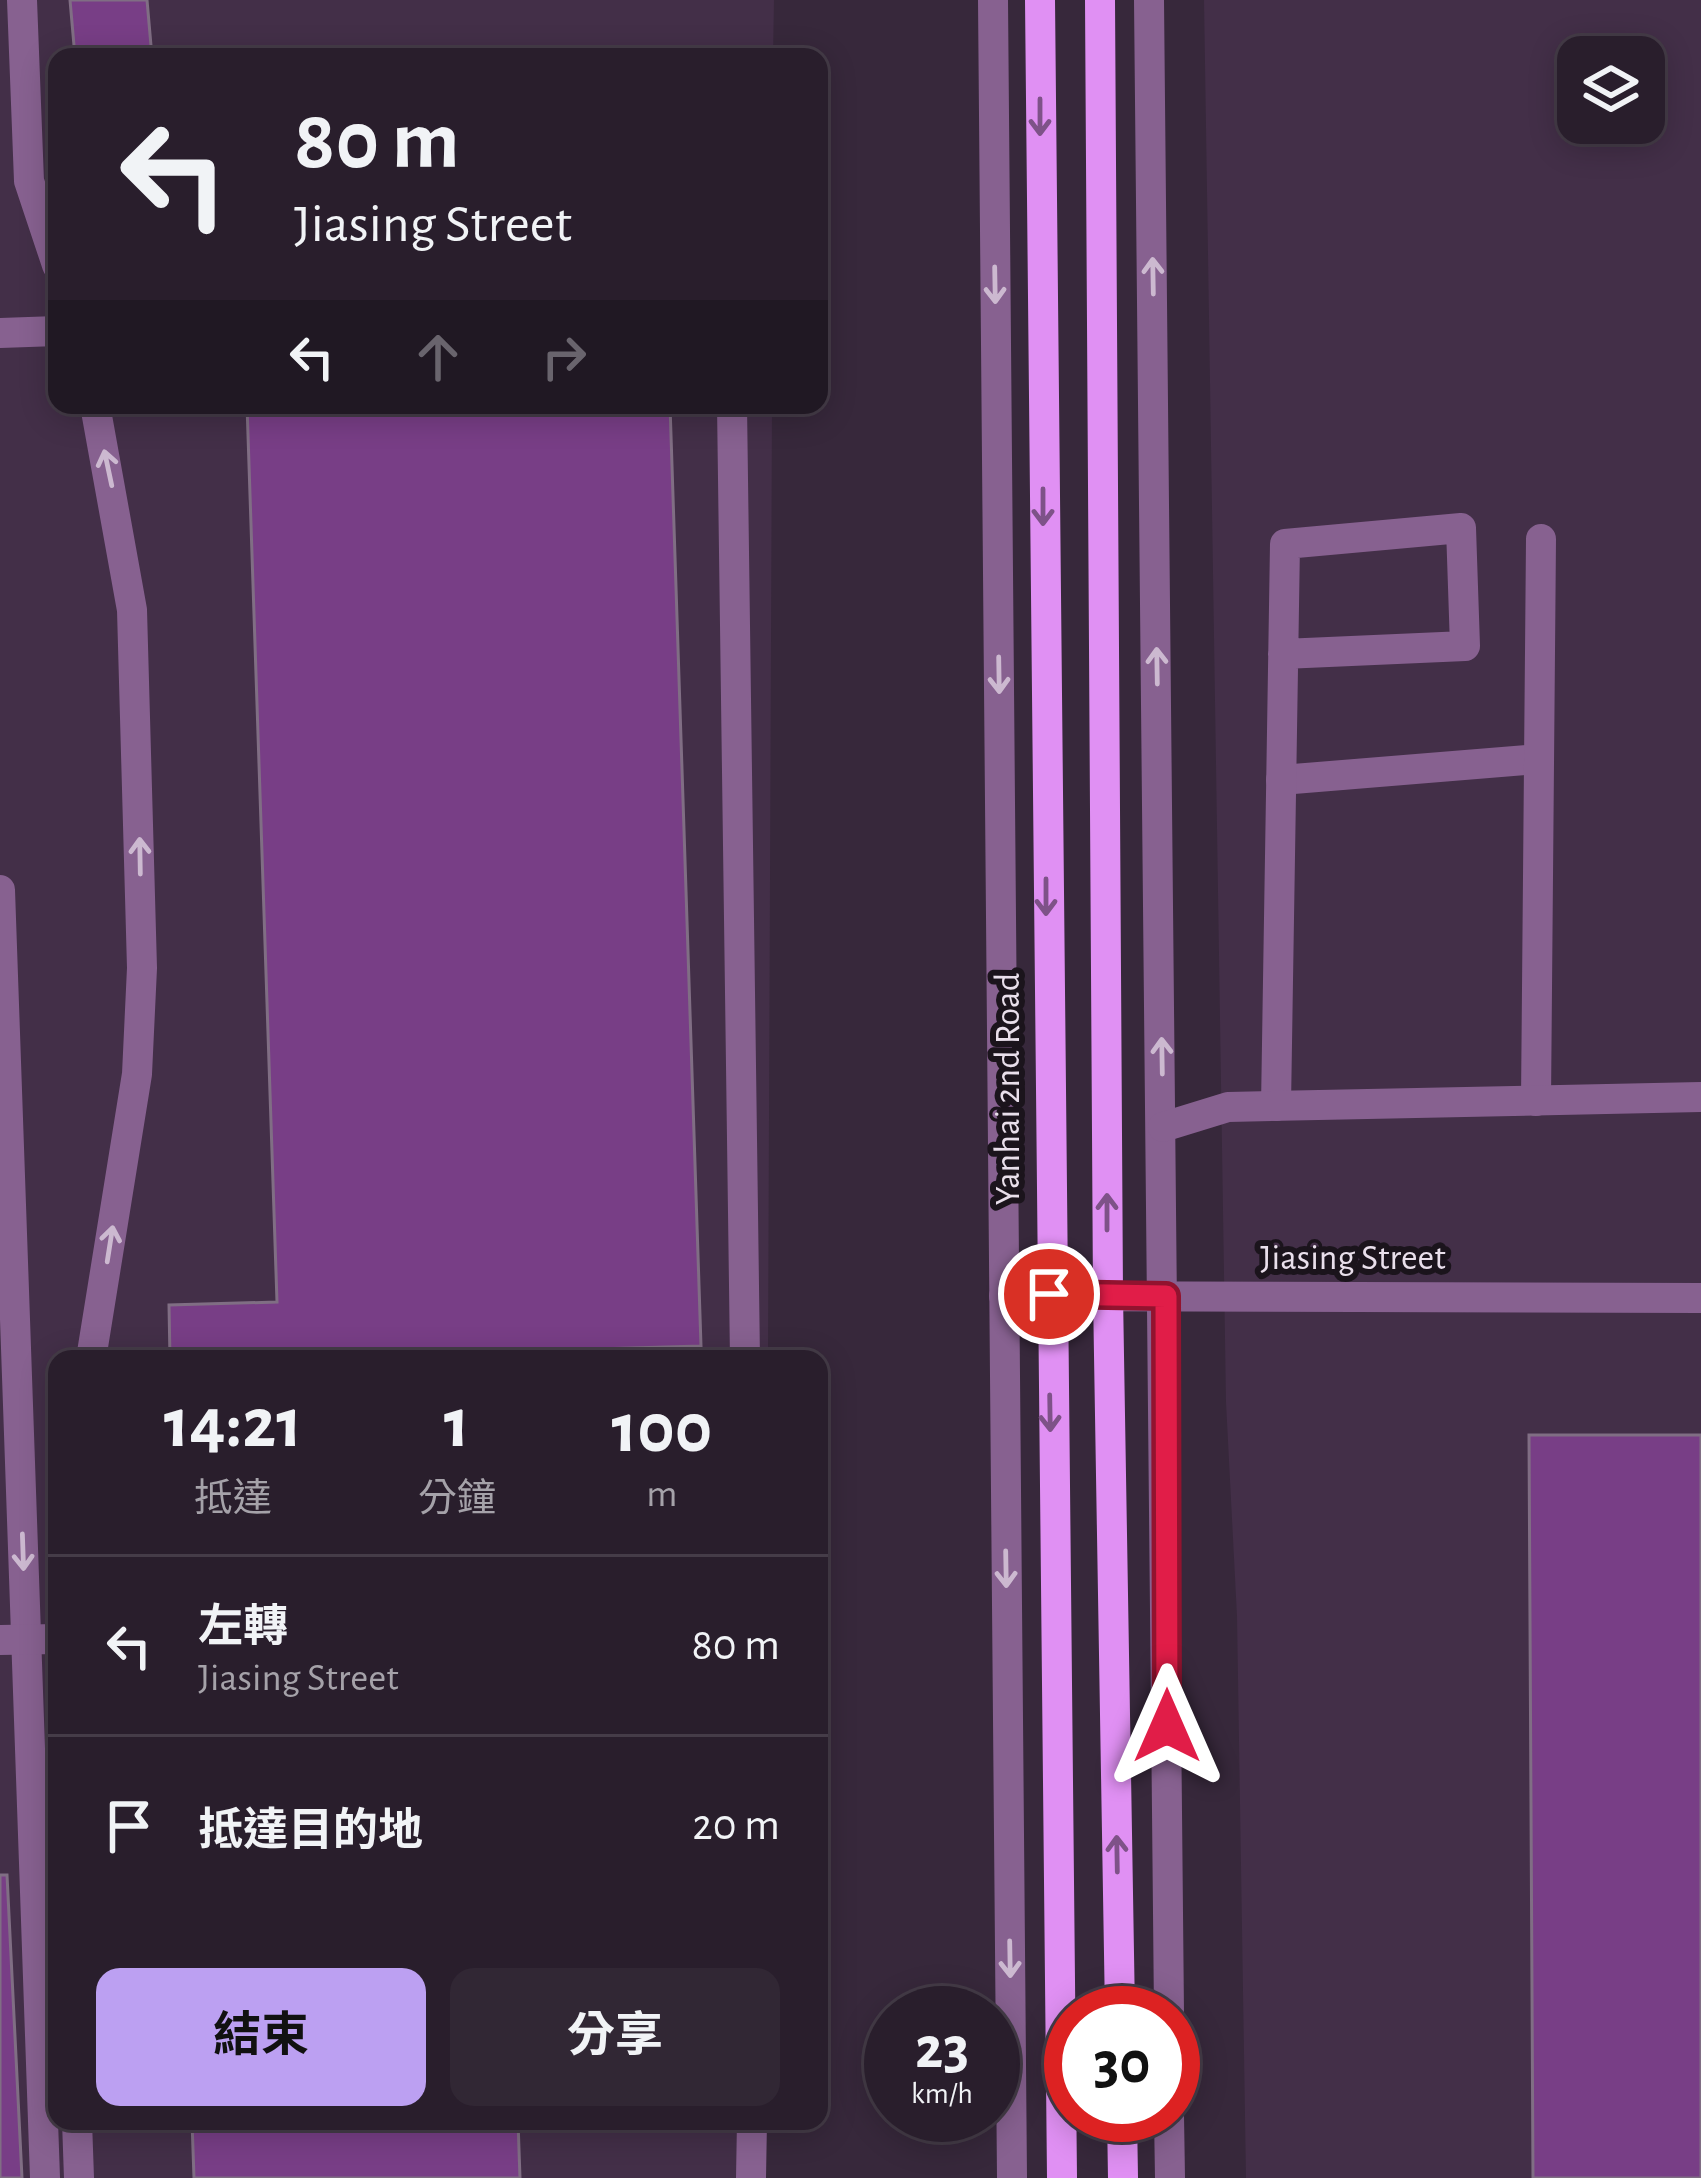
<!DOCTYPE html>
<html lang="zh-TW">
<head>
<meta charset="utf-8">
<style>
  :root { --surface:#291e2c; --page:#312734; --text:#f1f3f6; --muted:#a5a2a9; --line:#453c48; --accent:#bca0f2 }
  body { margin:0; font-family:"Alegreya Sans","Noto Sans TC",sans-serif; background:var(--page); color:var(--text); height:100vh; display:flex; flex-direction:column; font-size:45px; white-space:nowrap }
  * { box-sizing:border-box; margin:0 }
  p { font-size:39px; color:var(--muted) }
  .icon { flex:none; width:66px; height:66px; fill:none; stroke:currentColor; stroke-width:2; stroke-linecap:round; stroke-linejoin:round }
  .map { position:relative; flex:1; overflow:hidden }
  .sheet { position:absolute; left:48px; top:1350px; width:780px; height:780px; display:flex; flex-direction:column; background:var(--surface); border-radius:24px; box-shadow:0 6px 30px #0003,0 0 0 3px var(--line) }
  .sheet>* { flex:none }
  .banner { position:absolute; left:48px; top:48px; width:780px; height:366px; border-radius:24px; box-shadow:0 6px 30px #0003,0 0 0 3px var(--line); background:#291e2c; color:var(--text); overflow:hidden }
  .controls { position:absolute; left:1557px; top:36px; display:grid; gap:24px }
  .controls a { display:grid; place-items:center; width:108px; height:108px; border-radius:24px; background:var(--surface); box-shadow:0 6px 30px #0003,0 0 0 3px var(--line); font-size:60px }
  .speed { position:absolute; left:864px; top:1986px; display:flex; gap:24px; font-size:60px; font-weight:700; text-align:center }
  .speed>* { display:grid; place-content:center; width:156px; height:156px; border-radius:50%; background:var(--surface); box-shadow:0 6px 30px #0003,0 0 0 3px var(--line); line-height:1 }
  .speed small { font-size:30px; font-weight:400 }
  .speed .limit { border:18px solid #d22; background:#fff; color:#111 }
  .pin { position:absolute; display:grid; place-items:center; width:102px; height:102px; color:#fff; margin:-51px; border:6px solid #fff; border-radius:50%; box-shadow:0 3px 12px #0007 }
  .me { position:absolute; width:132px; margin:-66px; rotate:0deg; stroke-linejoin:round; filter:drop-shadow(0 0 9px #0008) }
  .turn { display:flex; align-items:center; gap:42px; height:252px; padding:0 48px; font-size:54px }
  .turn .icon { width:156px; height:156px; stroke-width:2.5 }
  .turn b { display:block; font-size:84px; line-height:102px }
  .lanes { display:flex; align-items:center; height:114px; padding:0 48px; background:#0003; justify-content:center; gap:60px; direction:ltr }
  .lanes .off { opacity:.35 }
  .eta { display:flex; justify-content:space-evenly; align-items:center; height:204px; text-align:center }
  .eta b { font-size:72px; font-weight:700; line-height:84px }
  .action { display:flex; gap:24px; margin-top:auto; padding:24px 48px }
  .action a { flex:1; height:138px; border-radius:24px; background:var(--accent); color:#111; font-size:48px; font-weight:700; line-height:138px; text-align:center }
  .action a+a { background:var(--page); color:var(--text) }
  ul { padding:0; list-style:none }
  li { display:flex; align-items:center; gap:36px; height:180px; padding:0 48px; border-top:3px solid var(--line) }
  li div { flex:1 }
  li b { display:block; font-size:45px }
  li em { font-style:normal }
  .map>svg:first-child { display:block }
  .built { fill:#432f48; fill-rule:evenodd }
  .building { fill:#783e86; stroke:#806e84; stroke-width:3 }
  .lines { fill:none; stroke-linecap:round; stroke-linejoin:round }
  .minor { stroke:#876190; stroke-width:30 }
  .major { stroke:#e090f3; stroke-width:30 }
  .oneway { stroke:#7e5288 }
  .oneway2 { stroke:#ccb9d0 }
  .route-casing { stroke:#92132f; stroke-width:30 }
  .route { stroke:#e11d48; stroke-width:21 }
  .labels { text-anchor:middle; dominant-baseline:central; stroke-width:12; stroke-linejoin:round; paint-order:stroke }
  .street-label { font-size:36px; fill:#e9dfeb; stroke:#1b141c }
</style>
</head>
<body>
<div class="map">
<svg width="1701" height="2178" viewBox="0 0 1701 2178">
  <rect width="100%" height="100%" fill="#37283b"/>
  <g class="built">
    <polygon points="0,0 774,0 773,57 57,57 57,405 772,405 768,1359 57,1359 57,2121 765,2121 765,2178 0,2178"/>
    <path d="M1204,0H1701V2178H1246L1237,1616L1226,1402ZM1578,57H1644V123H1578Z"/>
  </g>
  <g class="building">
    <polygon points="70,0 147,0 152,57 75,57"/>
    <polygon points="247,405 670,405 701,1346 492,1352 492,1359 170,1359 169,1305 277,1302"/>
    <polygon points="1529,1435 1701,1435 1701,2178 1533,2178"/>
    <polygon points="0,1875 7,1875 22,2178 0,2178"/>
    <polygon points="192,2121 518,2121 520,2178 194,2178"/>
  </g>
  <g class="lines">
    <g class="minor">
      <polyline points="22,0 29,181 57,265"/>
      <polyline points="993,0 1012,2178"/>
      <polyline points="1149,0 1169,2013"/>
      <polyline points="0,333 57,331"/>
      <polyline points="732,405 745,1359"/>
      <polyline points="1281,780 1539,759"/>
      <polyline points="0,890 45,2178"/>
      <polyline points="1536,1101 1541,539"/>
      <polyline points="1276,1106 1285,544 1461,528 1465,646 1283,654"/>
      <polyline points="1163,1127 1228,1107 1701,1097"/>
      <polyline points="1004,1296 1701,1298"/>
      <polyline points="91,1359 137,1074 142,968 132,610 95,405"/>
      <polyline points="0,1640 57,1639"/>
      <polyline points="1169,2115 1170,2178"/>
      <polyline points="77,2121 79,2178"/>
      <polyline points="751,2178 752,2121"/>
    </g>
    <g class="major">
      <polyline points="1040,0 1062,2178"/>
      <polyline points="1100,0 1108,1295 1120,2013"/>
      <polyline points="1122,2115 1123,2178"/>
    </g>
  </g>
  <defs><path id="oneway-shaft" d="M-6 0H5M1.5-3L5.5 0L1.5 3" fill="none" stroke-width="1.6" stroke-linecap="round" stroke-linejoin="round" transform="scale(3)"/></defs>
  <g class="oneway">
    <use href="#oneway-shaft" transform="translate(1040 117) rotate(90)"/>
    <use href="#oneway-shaft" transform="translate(1043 507) rotate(90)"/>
    <use href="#oneway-shaft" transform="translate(1046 897) rotate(90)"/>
    <use href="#oneway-shaft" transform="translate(1107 1212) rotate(-90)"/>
    <use href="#oneway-shaft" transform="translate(1050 1413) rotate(89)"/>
    <use href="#oneway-shaft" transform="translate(1117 1854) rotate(-91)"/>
  </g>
  <g class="oneway2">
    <use href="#oneway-shaft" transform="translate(1153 276) rotate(-91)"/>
    <use href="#oneway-shaft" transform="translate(995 285) rotate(89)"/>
    <use href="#oneway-shaft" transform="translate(108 468) rotate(-102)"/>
    <use href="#oneway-shaft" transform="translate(1157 666) rotate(-91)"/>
    <use href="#oneway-shaft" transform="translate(999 675) rotate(89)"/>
    <use href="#oneway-shaft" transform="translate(140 856) rotate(-91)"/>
    <use href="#oneway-shaft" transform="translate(1162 1056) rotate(-91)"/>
    <use href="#oneway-shaft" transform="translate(110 1244) rotate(-81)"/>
    <use href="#oneway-shaft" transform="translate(23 1552) rotate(88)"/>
    <use href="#oneway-shaft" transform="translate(1006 1569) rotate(89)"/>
    <use href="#oneway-shaft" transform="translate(1010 1959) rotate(89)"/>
  </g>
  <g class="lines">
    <defs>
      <polyline id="route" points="1049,1294 1166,1296 1167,1726"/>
    </defs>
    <use href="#route" class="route-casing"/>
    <use href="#route" class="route"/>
  </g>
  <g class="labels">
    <g class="street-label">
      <text transform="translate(1008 1089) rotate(-90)">Yanhai 2nd Road</text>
      <text x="1353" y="1258">Jiasing Street</text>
    </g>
  </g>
</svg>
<div class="controls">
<a><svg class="icon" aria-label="layers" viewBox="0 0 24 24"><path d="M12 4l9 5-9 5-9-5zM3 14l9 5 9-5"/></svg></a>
</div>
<div class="speed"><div>23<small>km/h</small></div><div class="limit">30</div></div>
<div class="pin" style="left:1049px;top:1294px;background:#d93025"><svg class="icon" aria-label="arrive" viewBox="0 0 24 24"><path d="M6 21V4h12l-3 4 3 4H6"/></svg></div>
<svg class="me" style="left:1167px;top:1726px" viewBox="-20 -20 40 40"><path d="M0-17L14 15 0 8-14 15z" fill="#e11d48" stroke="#fff" stroke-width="4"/></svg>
<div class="banner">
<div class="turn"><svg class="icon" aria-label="left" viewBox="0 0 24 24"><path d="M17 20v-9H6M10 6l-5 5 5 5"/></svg><div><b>80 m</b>Jiasing Street</div></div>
<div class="lanes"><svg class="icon" aria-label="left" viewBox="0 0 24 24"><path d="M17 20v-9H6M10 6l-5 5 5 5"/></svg><svg class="icon off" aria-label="ahead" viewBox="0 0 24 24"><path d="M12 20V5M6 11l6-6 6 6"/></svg><svg class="icon off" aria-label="right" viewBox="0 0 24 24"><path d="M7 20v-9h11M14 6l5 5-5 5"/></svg></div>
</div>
<section class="sheet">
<div class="eta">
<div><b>14:21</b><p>抵達</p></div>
<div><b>1</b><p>分鐘</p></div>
<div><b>100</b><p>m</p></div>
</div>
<ul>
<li><svg class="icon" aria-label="left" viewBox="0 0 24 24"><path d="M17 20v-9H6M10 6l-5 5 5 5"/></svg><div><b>左轉</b><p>Jiasing Street</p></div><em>80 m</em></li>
<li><svg class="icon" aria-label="arrive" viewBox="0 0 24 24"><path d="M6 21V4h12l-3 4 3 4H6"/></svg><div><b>抵達目的地</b></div><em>20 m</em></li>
</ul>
<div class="action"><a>結束</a><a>分享</a></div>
</section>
</div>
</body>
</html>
